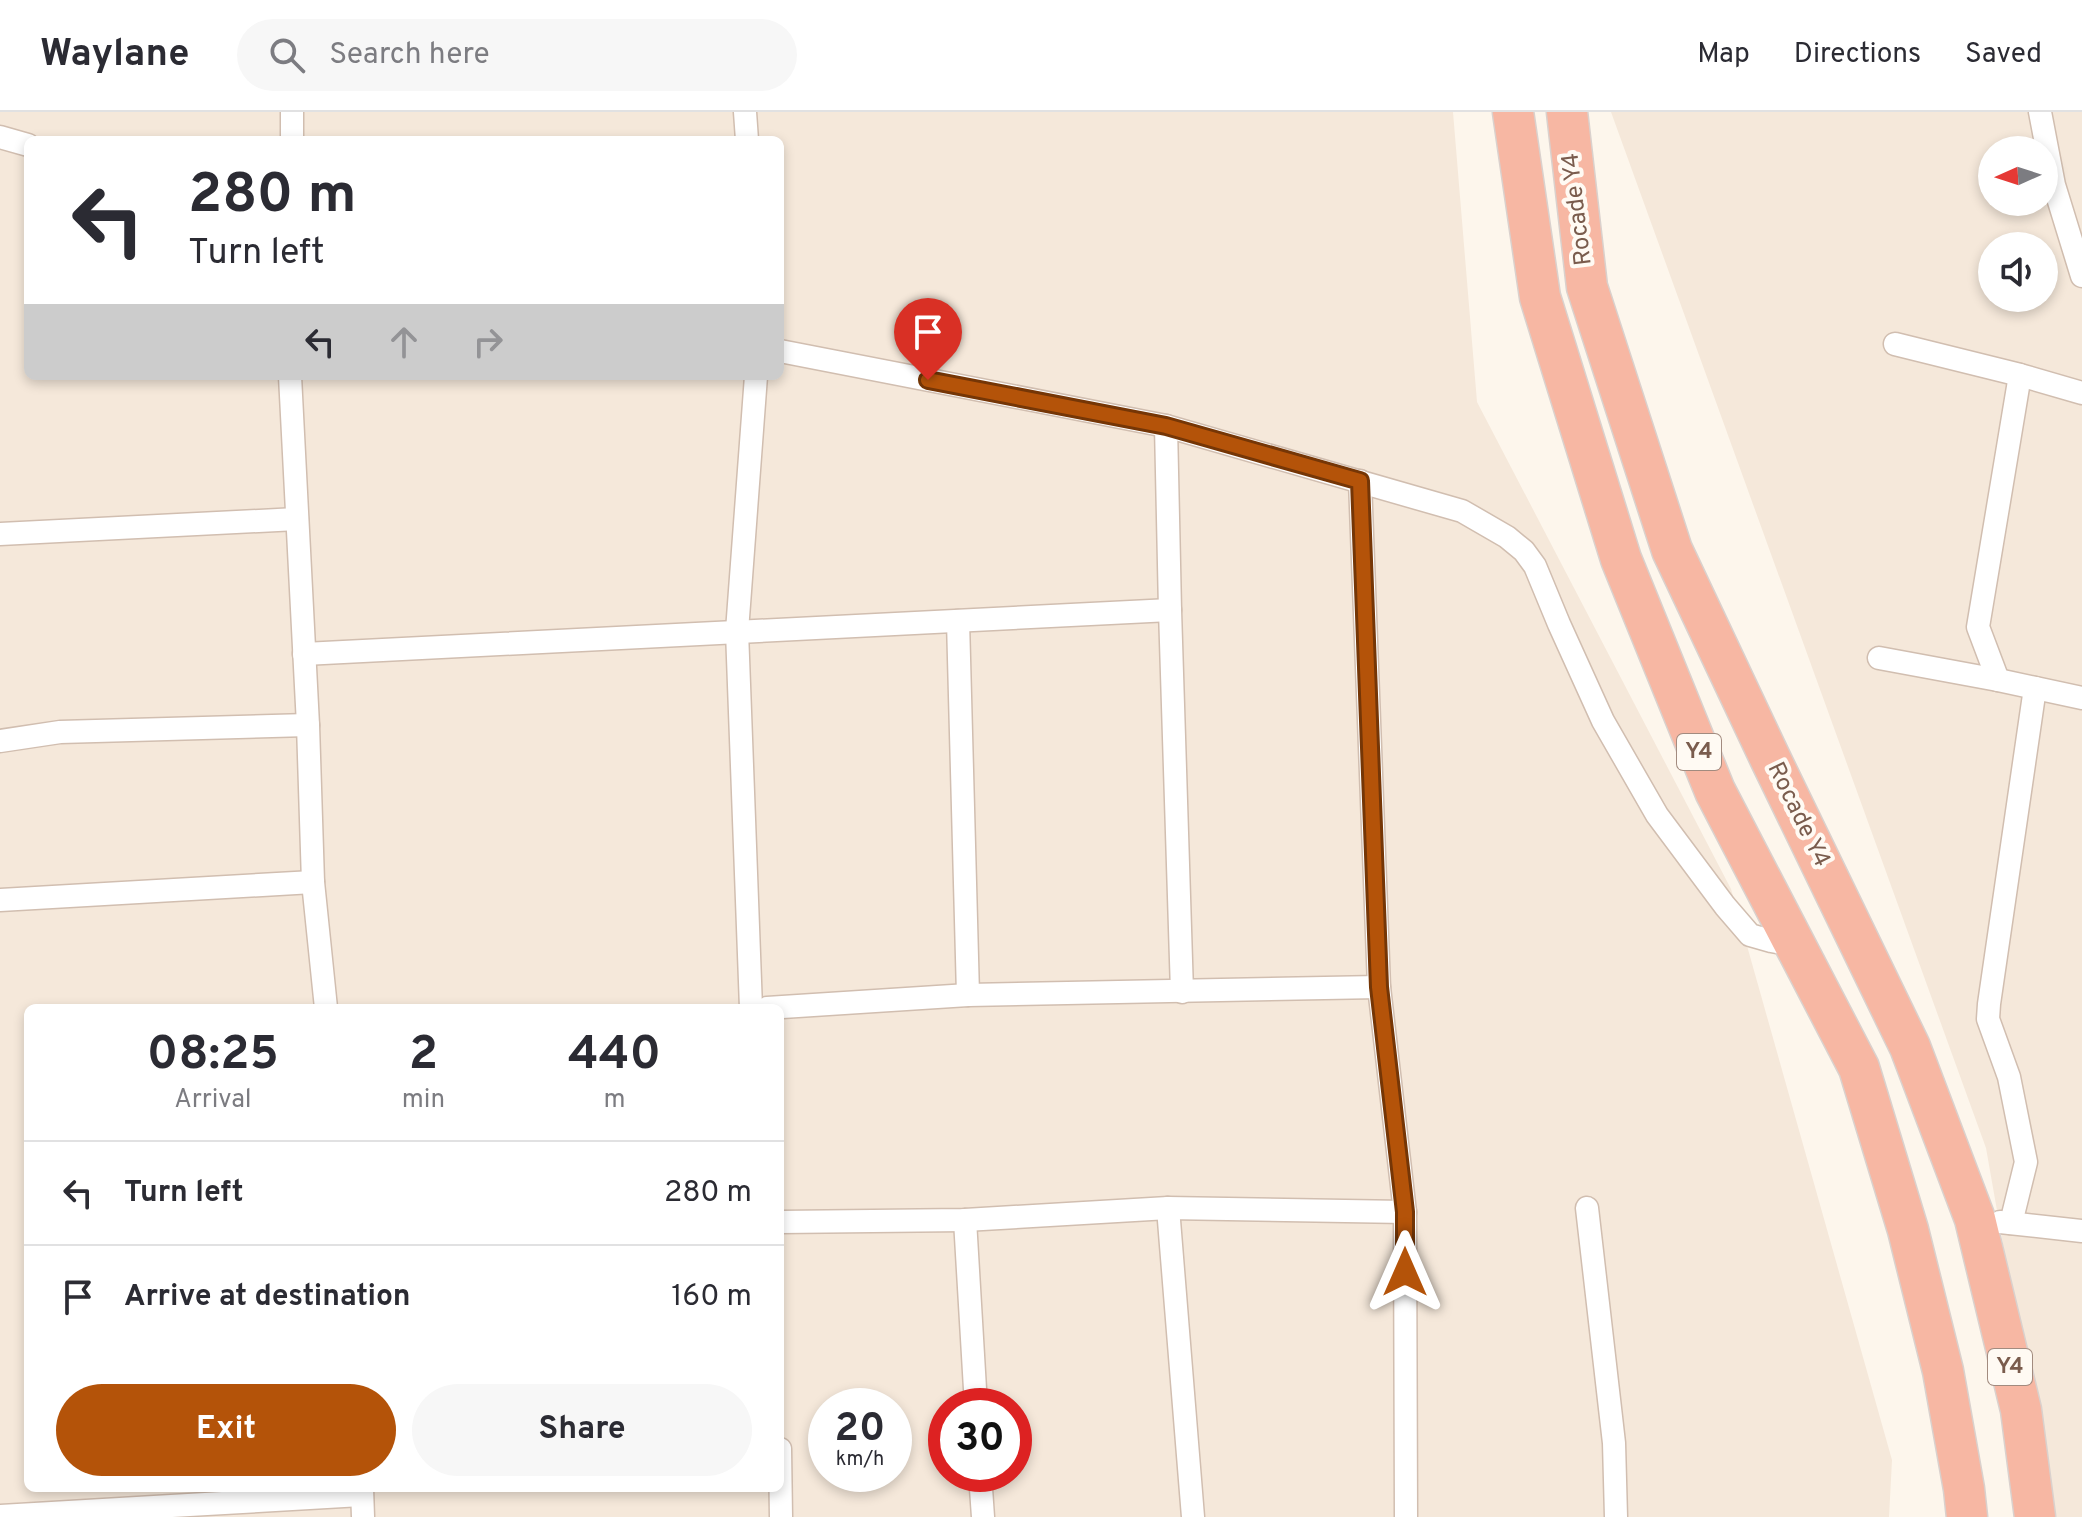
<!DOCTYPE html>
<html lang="en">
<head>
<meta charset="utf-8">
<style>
  :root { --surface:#fff; --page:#f7f7f7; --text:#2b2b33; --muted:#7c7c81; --line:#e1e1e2; --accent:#b45309 }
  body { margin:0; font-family:Overpass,sans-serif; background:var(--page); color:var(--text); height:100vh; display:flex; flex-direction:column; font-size:30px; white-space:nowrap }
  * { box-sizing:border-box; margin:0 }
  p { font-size:26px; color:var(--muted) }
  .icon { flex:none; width:44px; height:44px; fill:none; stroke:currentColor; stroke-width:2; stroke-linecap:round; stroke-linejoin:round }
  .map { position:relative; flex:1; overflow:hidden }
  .panel { position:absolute; left:24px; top:892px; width:760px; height:488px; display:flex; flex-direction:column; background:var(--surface); border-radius:12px; box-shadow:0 4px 12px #0003 }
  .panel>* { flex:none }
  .hud { position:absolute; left:24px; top:24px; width:760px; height:244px; border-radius:12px; box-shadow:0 4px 12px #0003; background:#fff; color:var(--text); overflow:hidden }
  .needle { width:52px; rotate:267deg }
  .tools { position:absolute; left:1978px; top:24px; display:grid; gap:16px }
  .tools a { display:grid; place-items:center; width:80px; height:80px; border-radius:50%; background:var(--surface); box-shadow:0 4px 12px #0003; font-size:40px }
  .speed { position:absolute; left:808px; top:1276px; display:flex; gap:16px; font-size:40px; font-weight:700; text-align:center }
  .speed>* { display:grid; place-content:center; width:104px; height:104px; border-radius:50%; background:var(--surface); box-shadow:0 4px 12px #0003; line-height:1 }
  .speed small { font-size:20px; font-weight:400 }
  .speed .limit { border:12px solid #d22; background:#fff; color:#111 }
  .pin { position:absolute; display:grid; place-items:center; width:68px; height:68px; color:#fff; margin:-82px -34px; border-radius:50% 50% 50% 0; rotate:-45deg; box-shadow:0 0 8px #0007 }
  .pin .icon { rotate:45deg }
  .me { position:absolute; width:88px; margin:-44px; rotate:0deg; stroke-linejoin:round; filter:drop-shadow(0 0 6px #0008) }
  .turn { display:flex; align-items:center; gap:28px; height:168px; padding:0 32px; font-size:36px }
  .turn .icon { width:104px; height:104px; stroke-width:2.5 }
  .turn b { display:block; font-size:56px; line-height:68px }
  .lanes { display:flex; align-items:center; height:76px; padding:0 32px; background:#0003; justify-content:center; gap:40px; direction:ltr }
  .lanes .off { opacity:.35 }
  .eta { display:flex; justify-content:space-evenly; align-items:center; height:136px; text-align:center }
  .eta b { font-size:48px; font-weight:700; line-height:56px }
  .button { display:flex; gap:16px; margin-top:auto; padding:16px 32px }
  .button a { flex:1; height:92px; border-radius:48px; background:var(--accent); color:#fff; font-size:32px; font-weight:700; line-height:92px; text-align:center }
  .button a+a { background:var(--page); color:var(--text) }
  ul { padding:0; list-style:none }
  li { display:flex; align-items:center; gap:24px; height:104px; padding:0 32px; border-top:2px solid var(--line) }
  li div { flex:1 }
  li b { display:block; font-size:30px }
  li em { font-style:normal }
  header { display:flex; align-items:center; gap:48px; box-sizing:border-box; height:112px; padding:0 40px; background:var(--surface); border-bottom:2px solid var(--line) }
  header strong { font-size:38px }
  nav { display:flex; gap:44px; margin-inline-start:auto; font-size:28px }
  .search { width:560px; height:72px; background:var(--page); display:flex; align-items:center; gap:20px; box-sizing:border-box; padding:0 28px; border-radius:44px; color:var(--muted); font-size:30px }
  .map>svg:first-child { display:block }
  .residential { fill:#f5e8da; fill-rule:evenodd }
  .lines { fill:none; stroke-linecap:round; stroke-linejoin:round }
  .street-casing { stroke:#d1beb0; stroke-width:25 }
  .highway-casing { stroke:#dad1cd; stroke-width:43 }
  .street { stroke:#fff; stroke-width:22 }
  .highway { stroke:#f7b7a3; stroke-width:40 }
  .route-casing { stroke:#753606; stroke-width:20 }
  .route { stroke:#b45309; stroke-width:14 }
  .labels { text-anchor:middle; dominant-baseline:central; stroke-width:8; stroke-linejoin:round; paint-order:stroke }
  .shield { fill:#fffaf3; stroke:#a28b7f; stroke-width:2 }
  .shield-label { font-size:22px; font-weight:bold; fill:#7a5c4d }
  .street-label { font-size:24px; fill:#7a5c4d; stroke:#fffaf3 }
</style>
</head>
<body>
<header>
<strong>Waylane</strong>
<div class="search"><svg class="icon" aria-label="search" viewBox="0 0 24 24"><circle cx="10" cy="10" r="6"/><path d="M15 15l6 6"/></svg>Search here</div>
<nav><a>Map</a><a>Directions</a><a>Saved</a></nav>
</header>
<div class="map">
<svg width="2082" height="1405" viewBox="0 0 2082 1405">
  <rect width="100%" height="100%" fill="#fdf6ec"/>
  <g class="residential">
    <path d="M0,0H1453L1477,290L1731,777L1892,1348L1889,1405H0ZM28,28H780V264H28ZM28,896H780V1376H28ZM826,1294H894V1362H826ZM946,1294H1014V1362H946Z"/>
    <path d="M1611,0H2082V1405H2051L1986,1036ZM1992,38H2044V90H1992ZM1992,134H2044V186H1992Z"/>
  </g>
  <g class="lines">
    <defs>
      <g id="street">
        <polyline points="745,0 747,28"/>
        <polyline points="2040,0 2054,73 2082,164"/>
        <polyline points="0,25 28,33"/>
        <polyline points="292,28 292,0"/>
        <polyline points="1895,232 2020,263 2082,281"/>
        <polyline points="780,239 1166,314 1462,399 1507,425 1524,439 1535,454 1559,512 1603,609 1657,703 1725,794 1750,823 1771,829 1795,833"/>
        <polyline points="290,264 308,613 313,770 326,896"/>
        <polyline points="1166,314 1170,498 1182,880"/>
        <polyline points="1360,369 1379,875 1405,1100 1406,1405"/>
        <polyline points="0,422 297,407"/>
        <polyline points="958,509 968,883"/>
        <polyline points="304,542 1170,498"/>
        <polyline points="1879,546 1998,568 2082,586"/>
        <polyline points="1998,568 1978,515 2020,263"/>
        <polyline points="0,629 60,620 308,613"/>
        <polyline points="0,788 313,770"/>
        <polyline points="751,896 737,519 756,264"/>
        <polyline points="767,896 968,883 1379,875"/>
        <polyline points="1168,1096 1193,1405"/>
        <polyline points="1587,1096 1614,1331 1616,1405"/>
        <polyline points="965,1108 976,1294"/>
        <polyline points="780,1110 965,1108 1168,1096 1405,1100"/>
        <polyline points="2000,1110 2082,1119"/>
        <polyline points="2011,1111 2026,1050 2009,965 1988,907 1989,892 2035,576"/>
        <polyline points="780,1337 781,1405"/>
        <polyline points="980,1362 983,1405"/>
        <polyline points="362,1376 363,1405"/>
        <polyline points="0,1404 361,1383"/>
      </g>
      <g id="highway">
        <polyline points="1513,0 1540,185 1621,447 1715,679 1859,956 1908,1118 1943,1259 1964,1377 1967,1405"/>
        <polyline points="1567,0 1587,175 1672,438 1770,646 1910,935 1975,1107 2021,1298 2035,1405"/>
      </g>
    </defs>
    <use href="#street" class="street-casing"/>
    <use href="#highway" class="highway-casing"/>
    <use href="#street" class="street"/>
    <use href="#highway" class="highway"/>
  </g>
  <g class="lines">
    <defs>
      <polyline id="route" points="928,268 1166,314 1360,369 1379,875 1405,1100 1405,1160"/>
    </defs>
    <use href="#route" class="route-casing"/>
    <use href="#route" class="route"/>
  </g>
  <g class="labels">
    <g class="shield">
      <rect x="1677" y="622" width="44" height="36" rx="6"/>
      <rect x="1988" y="1237" width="44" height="36" rx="6"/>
    </g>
    <g class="shield-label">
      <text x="1699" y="640">Y4</text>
      <text x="2010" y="1255">Y4</text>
    </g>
    <g class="street-label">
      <text transform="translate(1578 97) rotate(-97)">Rocade Y4</text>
      <text transform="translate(1798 703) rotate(64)">Rocade Y4</text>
    </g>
  </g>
</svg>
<div class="tools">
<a><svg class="needle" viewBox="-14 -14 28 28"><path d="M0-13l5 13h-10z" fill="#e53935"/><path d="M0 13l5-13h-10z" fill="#7c7c81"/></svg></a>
<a><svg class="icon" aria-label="sound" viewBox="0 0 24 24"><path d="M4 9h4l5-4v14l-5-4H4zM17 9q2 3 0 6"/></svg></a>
</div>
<div class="speed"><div>20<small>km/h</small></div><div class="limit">30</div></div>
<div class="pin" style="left:928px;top:268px;background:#d93025"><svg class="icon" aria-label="arrive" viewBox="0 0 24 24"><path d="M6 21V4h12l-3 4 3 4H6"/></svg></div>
<svg class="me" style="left:1405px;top:1160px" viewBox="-20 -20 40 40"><path d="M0-17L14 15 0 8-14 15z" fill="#b45309" stroke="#fff" stroke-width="4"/></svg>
<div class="hud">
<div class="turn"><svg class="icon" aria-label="left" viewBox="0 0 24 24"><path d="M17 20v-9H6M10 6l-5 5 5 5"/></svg><div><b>280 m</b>Turn left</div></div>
<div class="lanes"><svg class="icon" aria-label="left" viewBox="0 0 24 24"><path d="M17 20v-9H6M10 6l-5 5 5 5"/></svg><svg class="icon off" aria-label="ahead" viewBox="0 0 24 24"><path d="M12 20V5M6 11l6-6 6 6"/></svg><svg class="icon off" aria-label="right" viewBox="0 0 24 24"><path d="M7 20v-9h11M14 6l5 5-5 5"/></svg></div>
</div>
<section class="panel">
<div class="eta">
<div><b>08:25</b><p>Arrival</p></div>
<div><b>2</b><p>min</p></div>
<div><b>440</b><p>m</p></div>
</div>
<ul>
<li><svg class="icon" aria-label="left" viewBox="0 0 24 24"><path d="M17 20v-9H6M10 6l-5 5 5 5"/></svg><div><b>Turn left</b></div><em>280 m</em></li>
<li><svg class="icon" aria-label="arrive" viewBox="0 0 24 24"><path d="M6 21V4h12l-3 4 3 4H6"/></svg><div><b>Arrive at destination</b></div><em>160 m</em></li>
</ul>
<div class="button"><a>Exit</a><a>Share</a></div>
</section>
</div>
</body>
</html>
